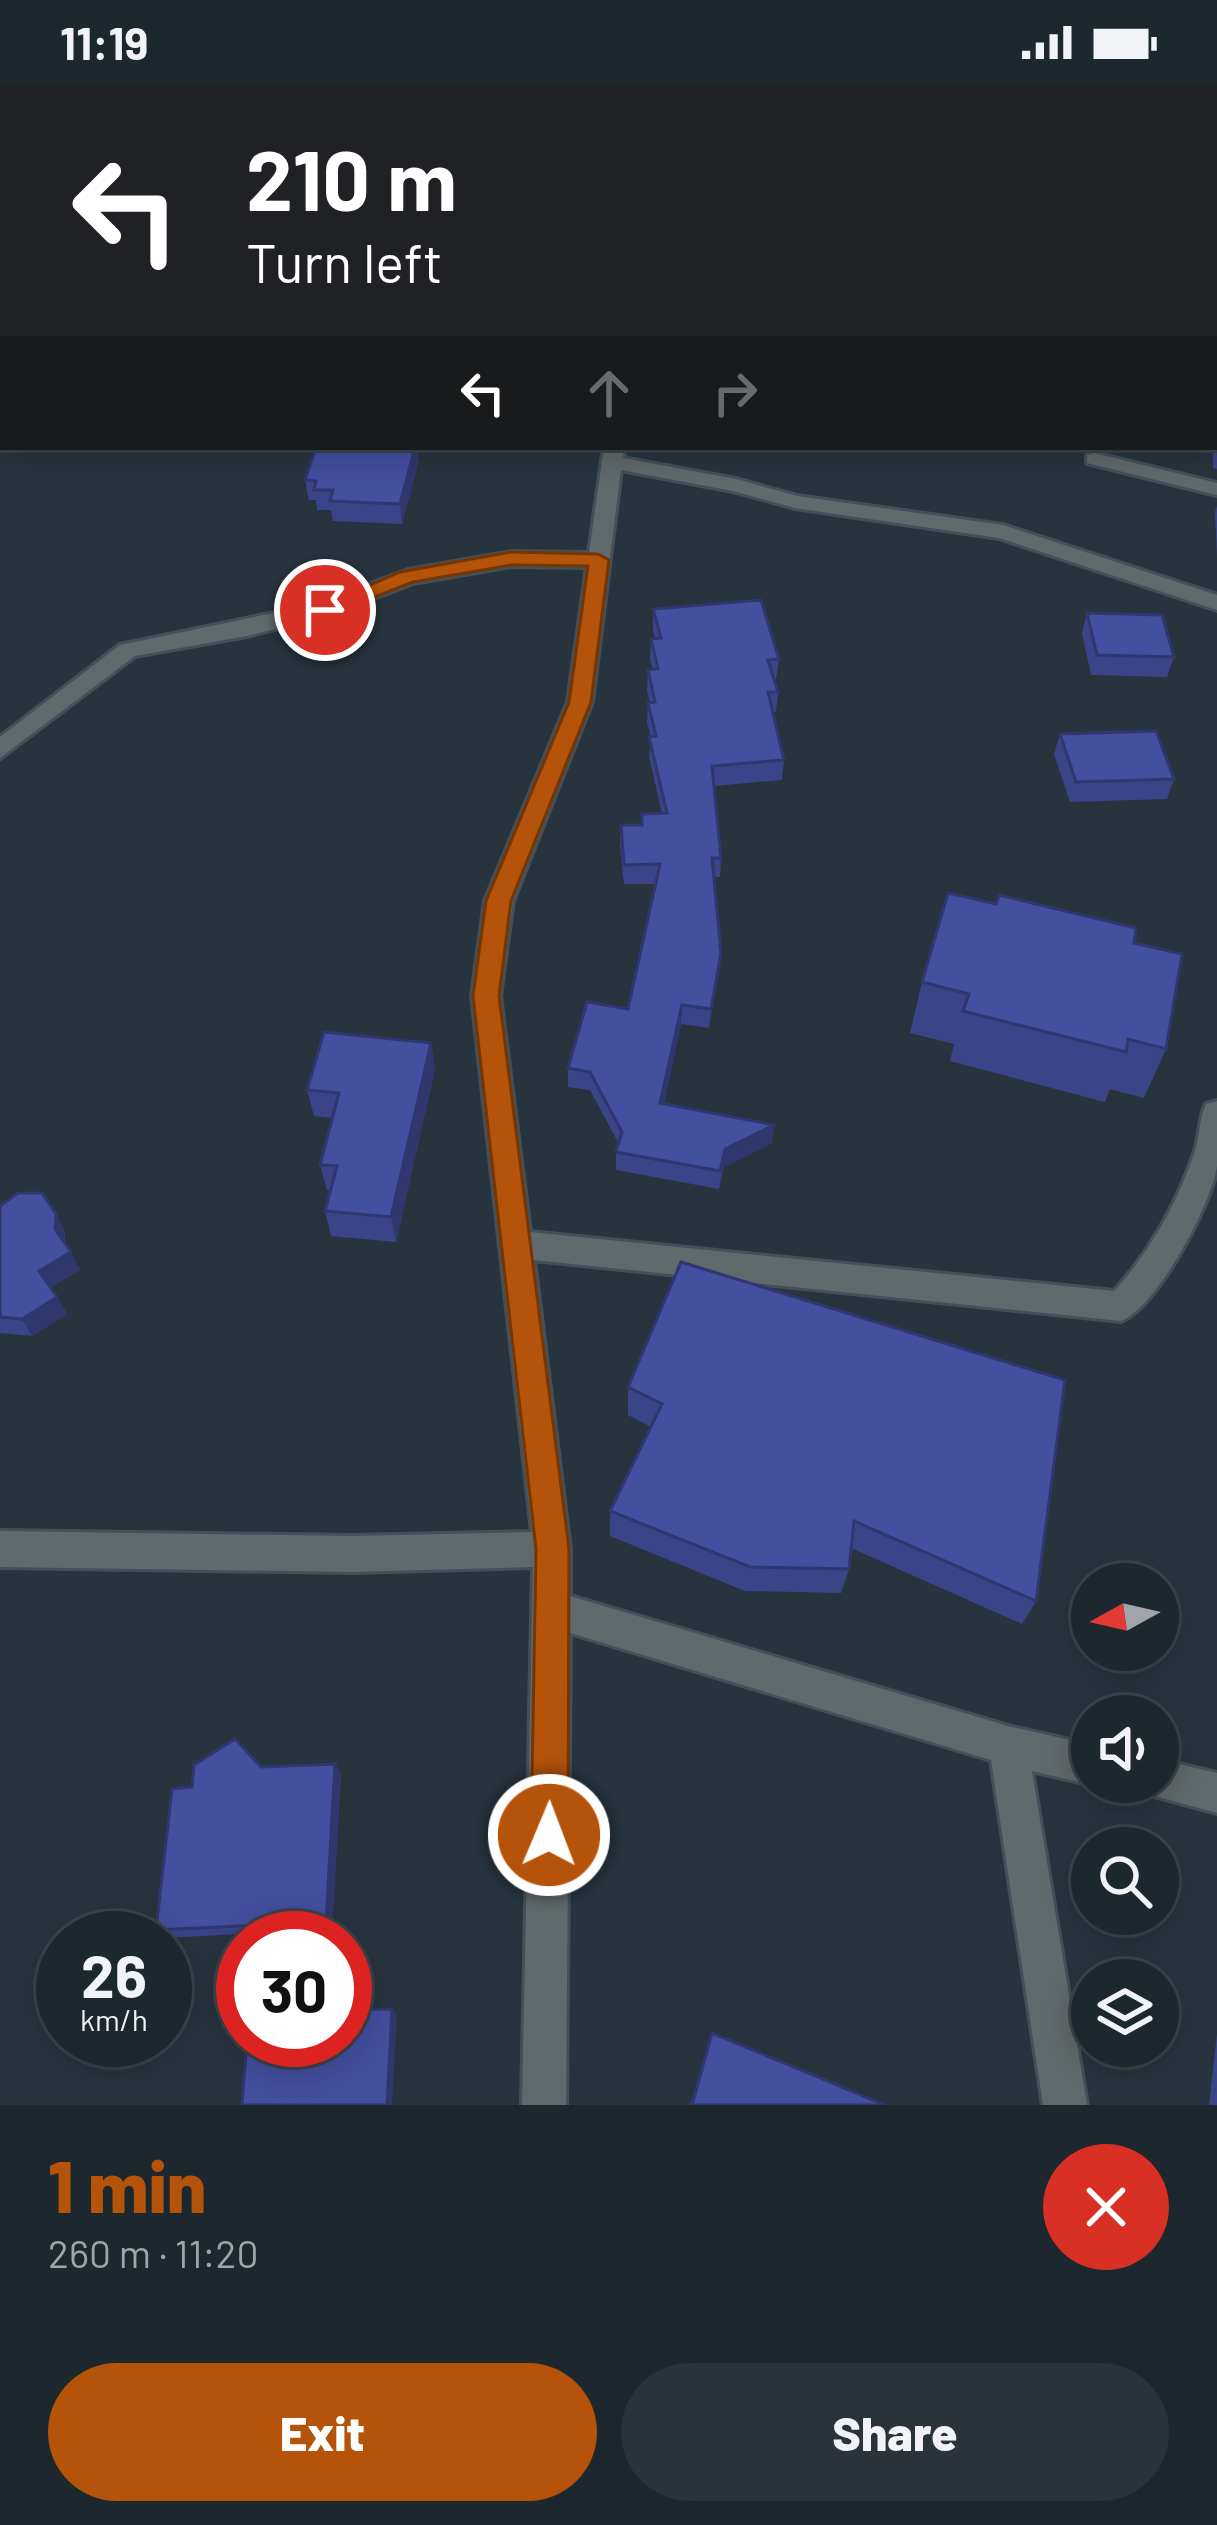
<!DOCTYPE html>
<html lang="en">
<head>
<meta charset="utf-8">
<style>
  :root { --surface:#1d272e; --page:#2a333a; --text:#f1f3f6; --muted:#a0a5aa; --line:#3b444a; --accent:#b45309 }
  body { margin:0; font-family:Barlow,sans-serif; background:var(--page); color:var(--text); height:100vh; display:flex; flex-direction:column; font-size:45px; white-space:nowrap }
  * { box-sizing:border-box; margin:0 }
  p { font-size:39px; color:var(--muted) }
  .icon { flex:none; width:66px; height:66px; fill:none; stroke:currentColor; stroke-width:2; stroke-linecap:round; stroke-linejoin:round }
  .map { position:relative; height:2021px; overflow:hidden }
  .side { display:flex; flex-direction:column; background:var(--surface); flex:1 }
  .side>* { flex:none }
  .guide { position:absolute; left:0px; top:0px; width:1218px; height:366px; box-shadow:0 6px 30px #0003,0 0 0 3px var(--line); background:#202124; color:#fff; overflow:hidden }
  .needle { width:78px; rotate:262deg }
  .tools { position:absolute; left:1071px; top:1479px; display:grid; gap:24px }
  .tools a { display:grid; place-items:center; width:108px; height:108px; border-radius:50%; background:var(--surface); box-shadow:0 6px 30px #0003,0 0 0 3px var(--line); font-size:60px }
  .speed { position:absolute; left:36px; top:1827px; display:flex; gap:24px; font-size:60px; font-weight:700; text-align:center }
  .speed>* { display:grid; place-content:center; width:156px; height:156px; border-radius:50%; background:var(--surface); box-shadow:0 6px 30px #0003,0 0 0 3px var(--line); line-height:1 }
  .speed small { font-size:30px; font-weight:400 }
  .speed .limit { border:18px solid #d22; background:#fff; color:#111 }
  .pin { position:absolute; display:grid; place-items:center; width:102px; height:102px; color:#fff; margin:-51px; border:6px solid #fff; border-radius:50%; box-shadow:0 3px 12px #0007 }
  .me { position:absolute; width:132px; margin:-66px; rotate:1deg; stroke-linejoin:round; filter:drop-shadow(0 0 9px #0008) }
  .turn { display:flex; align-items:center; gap:42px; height:252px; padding:0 48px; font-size:54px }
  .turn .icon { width:156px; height:156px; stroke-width:2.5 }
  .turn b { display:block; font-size:84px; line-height:102px }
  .lanes { display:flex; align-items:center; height:114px; padding:0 48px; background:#0003; justify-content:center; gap:60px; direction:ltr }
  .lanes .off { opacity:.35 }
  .round { display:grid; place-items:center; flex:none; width:126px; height:126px; border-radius:63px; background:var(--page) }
  .overview { display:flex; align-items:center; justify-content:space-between; height:204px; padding:0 48px }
  h1 { font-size:72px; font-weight:800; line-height:90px; color:var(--accent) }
  .action { display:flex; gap:24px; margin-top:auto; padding:24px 48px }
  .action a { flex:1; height:138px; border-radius:72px; background:var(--accent); color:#fff; font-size:48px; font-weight:800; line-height:138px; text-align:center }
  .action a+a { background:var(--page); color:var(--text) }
  .status { display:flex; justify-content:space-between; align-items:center; height:84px; padding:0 60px; background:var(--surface); direction:ltr }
  .status svg { height:33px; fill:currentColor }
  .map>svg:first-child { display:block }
  .green { fill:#5a4575 }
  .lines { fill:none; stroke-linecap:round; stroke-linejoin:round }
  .minor-casing { stroke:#435059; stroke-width:6 }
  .minor { fill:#60696b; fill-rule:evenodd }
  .wall { fill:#3a4489 }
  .shaded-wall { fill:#2f376f }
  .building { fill:#434f9f; stroke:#2f376f; stroke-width:3 }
  .route { fill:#b45309; stroke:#753606; stroke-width:3 }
</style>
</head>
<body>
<div class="status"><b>11:19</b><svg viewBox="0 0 49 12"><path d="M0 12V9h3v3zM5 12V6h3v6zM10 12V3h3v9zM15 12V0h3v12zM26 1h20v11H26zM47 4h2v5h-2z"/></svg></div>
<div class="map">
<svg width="1217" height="2021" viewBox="0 0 1217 2021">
  <rect width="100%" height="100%" fill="#27343e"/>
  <polygon class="green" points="0,0 556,0 557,3 3,3 0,306"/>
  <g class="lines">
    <defs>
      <g id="minor">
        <polygon points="604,0 620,0 621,3 605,3"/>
        <polygon points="1170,0 1186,0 1188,3 1172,3"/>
        <polygon points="1215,57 1217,58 1217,71 1215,70"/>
        <rect x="0" y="336" width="3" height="12"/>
        <path d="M604,363H624L623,374L736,395L797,412L1003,441L1217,511V526L999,454L795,424L733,407L621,386L592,618L513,817L500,912L530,1148L1114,1207C1150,1168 1178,1118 1195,1067C1200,1051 1199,1035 1206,1020L1217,1017C1217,1038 1217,1061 1217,1082C1212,1119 1157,1223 1121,1237L534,1176L570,1465V1512L1008,1642L1092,1661V1698H1099L1092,1701L1032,1687L1087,2021H1043L991,1676L570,1549L566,2021H522L533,1483L352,1488L0,1483V1447L352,1452L532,1448L472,912L485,817L568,618L587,483L511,482L413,499L333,530L247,552L135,572L0,674V653L120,561L317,520L408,486L511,468L589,469Z"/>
        <polygon points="1094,369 1217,399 1217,411 1087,379 1087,371"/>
        <polygon points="1158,1675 1217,1689 1217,1729 1144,1709 1139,1698 1158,1698"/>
      </g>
    </defs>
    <use href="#minor" class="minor-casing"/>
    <use href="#minor" class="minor"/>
  </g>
  <g class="wall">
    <polygon points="1215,83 1217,83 1217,385 1213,384 1213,363 1215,363"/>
    <rect x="0" y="222" width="3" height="77"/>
    <polygon points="419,376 402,440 333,437 331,426 317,426 316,416 309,416 305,396"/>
    <polygon points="1217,422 1217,473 1215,428"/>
    <polygon points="653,525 779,575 776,595 775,595 778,608 776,628 773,628 784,676 782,696 714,702 721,774 720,793 714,793 721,869 719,888 709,944 681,940 664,1019 774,1041 772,1059 724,1083 719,1105 616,1086 616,1068 619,1060 590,1006 568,1003 568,984 628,925 656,800 624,800 620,761 621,741 642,741 662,729 649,673 651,653 647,639 648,619 650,619 647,606 648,586 653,586 650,575 651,555 655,555 653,545"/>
    <polygon points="1087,529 1174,573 1167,593 1091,591 1082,549"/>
    <polygon points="1060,650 1174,695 1167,715 1070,718 1054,670"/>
    <polygon points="1134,859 1166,965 1144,1014 1110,1005 1105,1018 950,977 954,960 910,949 922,898"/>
    <polygon points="431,959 435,985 396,1158 331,1152 325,1127 330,1106 327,1106 320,1081 333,1034 314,1032 307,1006"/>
    <polygon points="0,1122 65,1148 65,1159 80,1186 51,1203 67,1230 32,1252 0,1249"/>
    <polygon points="628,1303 1036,1517 1022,1540 851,1464 849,1485 841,1509 745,1507 610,1452 610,1427 651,1343 628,1331"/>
    <polygon points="335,1680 341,1690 332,1845 166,1854 156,1846 192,1703 261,1683"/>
    <polygon points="712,1949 885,2021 690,2021"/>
    <polygon points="1217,1950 1217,2021 1209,2021"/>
  </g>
  <g class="shaded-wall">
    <polygon points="415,363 417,363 419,376 402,440 400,420"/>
    <polygon points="721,869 719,888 709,944 711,925"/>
    <polygon points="682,921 681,940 660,1037 660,1019"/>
    <polygon points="431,959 435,985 396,1158 391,1133"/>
    <polygon points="774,1041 772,1059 724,1083 719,1105 725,1065"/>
    <polygon points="56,1130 65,1148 64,1162 55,1145"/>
    <polygon points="71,1168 80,1186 49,1204 39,1187"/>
    <polygon points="57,1213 67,1230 32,1252 22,1235"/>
    <polygon points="335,1680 341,1690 332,1845 326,1838"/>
    <polygon points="392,1925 397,1931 392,2021 387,2021"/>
  </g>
  <g class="building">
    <polygon points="1215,83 1217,83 1217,225 1215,181"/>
    <rect x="0" y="222" width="3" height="57"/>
    <polygon points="316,363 415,363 400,420 330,417 333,406 314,406 316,397 305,396"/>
    <polygon points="761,516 779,575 768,576 778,608 768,608 784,676 712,682 721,774 712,774 721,869 711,925 682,921 660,1019 774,1041 725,1065 720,1087 616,1068 622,1048 590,988 568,984 587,918 628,925 660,780 624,781 621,741 642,741 642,730 667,729 649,653 656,652 648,619 655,618 648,586 658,585 651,555 661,554 653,525"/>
    <polygon points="1087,529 1162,531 1174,573 1097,571"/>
    <polygon points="1156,647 1174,695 1076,698 1060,650"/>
    <polygon points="948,809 996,820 999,811 1136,844 1134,859 1182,870 1166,965 1128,955 1126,968 963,927 969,910 922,898"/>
    <polygon points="324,948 431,959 391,1133 325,1127 337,1082 320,1081 339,1009 307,1006"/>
    <polygon points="18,1109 42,1109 56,1130 55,1145 71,1168 39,1187 57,1213 22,1235 0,1233 0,1122"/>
    <polygon points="681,1178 1065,1296 1036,1517 854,1437 849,1485 750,1483 610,1427 662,1320 628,1303"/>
    <polygon points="235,1655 261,1683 335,1680 326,1838 156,1846 172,1705 192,1703 194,1681"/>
    <polygon points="392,1925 387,2021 242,2021 247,1956 345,1956 345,1926"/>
    <polygon points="712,1949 885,2021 692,2021"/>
  </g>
  <polygon class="route" points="511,468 598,470 609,476 591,618 511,817 499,912 569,1465 568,1751 562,1764 549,1770 536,1764 531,1751 536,1465 473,912 486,817 569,618 588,482 511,481 413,498 325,532 314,526 400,488"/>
</svg>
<div class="tools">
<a><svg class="needle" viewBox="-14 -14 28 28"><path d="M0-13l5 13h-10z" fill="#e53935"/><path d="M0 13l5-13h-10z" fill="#a0a5aa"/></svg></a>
<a><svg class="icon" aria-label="sound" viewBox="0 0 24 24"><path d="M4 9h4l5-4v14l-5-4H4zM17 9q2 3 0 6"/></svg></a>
<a><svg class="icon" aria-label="search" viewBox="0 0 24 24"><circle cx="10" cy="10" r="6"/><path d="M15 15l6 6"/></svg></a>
<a><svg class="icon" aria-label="layers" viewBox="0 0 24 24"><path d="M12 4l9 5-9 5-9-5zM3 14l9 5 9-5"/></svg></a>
</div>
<div class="speed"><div>26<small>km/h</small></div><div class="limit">30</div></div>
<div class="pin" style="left:325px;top:526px;background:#d93025"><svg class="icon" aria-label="arrive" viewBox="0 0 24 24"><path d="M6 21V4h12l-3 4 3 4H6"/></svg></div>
<svg class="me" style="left:549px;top:1751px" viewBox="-20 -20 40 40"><circle r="17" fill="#b45309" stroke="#fff" stroke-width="3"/><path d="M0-11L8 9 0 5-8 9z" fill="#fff"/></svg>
<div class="guide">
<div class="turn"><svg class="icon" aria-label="left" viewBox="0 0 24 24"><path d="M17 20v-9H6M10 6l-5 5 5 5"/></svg><div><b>210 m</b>Turn left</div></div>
<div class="lanes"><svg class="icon" aria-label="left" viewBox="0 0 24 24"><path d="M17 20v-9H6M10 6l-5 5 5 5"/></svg><svg class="icon off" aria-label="ahead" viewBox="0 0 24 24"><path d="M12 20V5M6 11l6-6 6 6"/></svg><svg class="icon off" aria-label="right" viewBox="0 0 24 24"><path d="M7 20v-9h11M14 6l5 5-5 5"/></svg></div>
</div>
</div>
<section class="side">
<div class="overview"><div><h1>1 min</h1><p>260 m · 11:20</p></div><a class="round" style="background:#d93025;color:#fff"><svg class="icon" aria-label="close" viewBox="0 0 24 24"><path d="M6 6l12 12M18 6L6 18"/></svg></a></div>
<div class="action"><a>Exit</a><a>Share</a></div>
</section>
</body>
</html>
